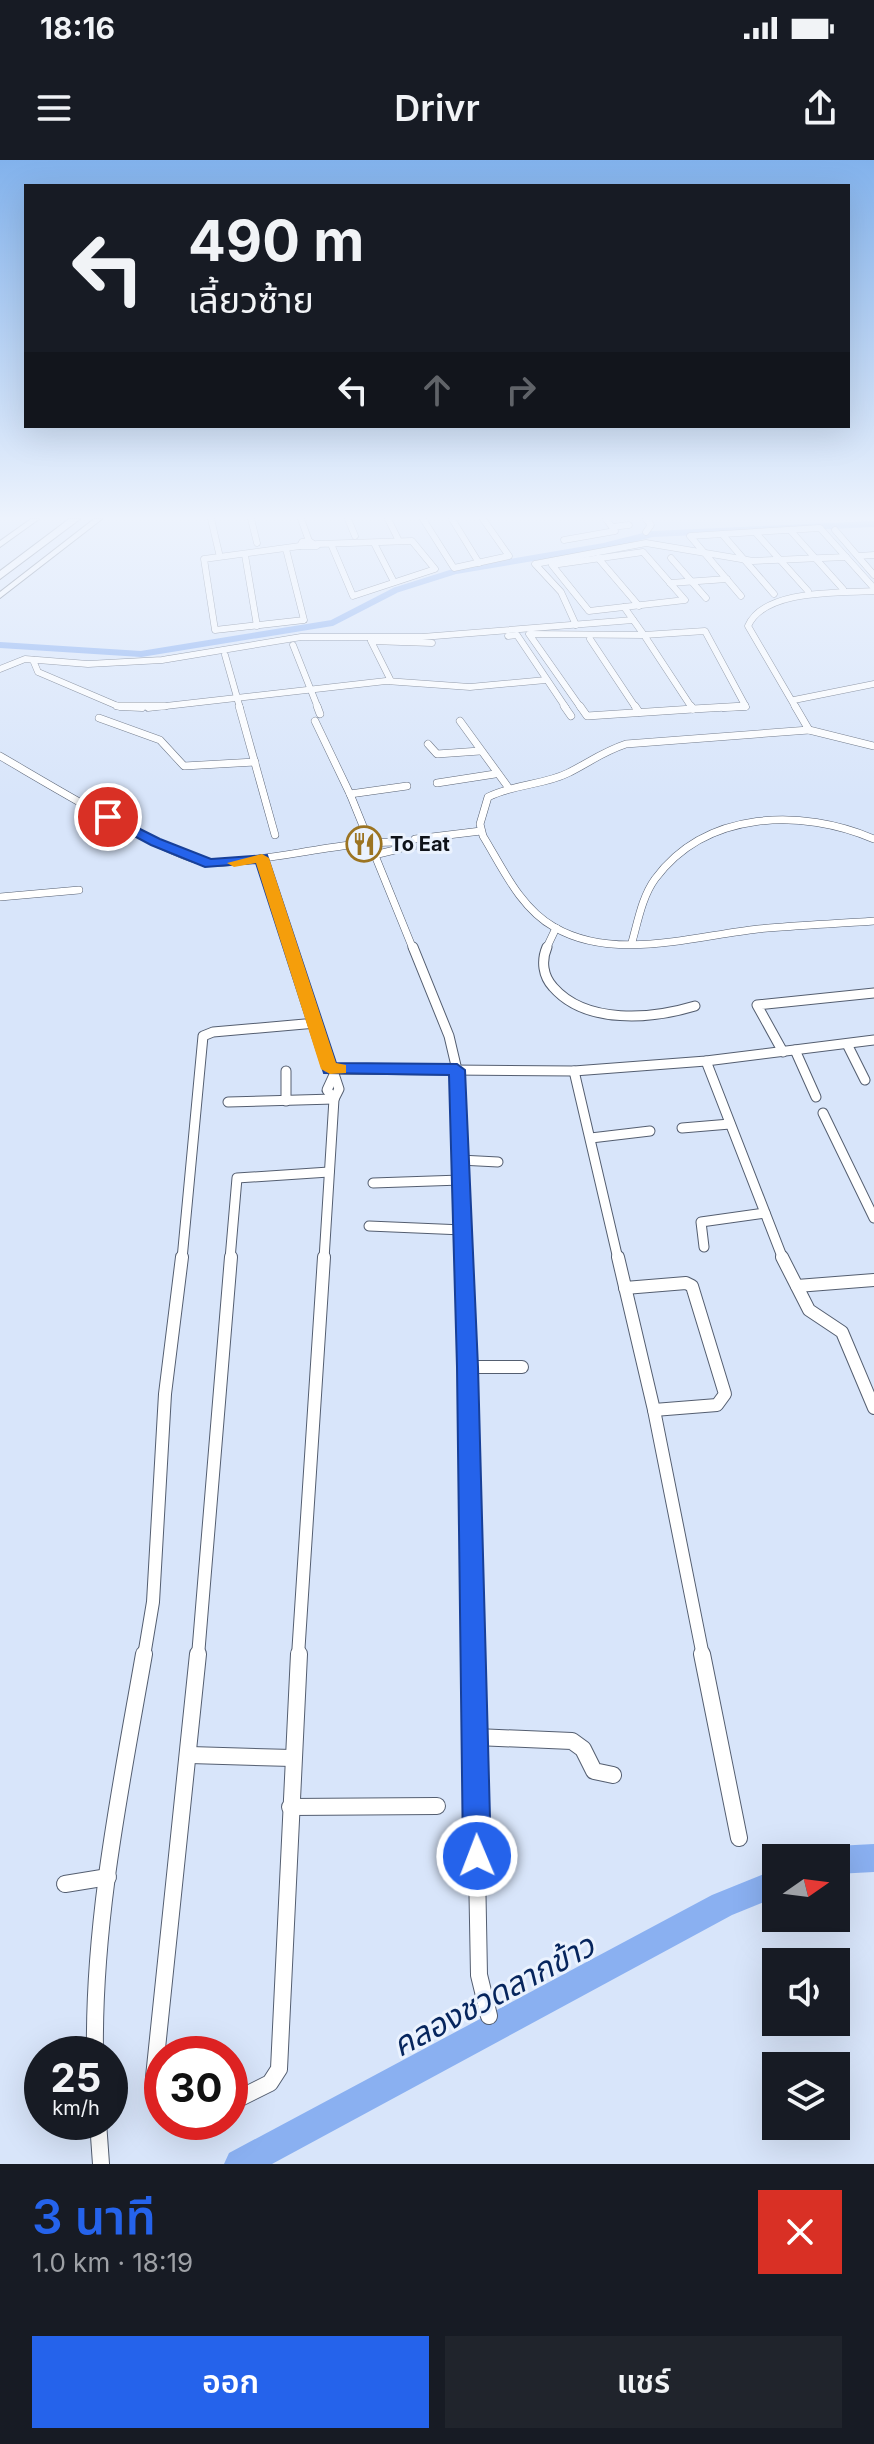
<!DOCTYPE html>
<html lang="th">
<head>
<meta charset="utf-8">
<style>
  :root { --surface:#171b24; --page:#20242c; --text:#f1f3f6; --muted:#9ea1a6; --accent:#2563eb }
  body { margin:0; font-family:Inter,"Noto Sans Thai",sans-serif; background:var(--page); color:var(--text); height:100vh; display:flex; flex-direction:column; font-size:30px; white-space:nowrap }
  * { box-sizing:border-box; margin:0 }
  p { font-size:26px; color:var(--muted) }
  .icon { flex:none; width:44px; height:44px; fill:none; stroke:currentColor; stroke-width:2; stroke-linecap:round; stroke-linejoin:round }
  .map { position:relative; height:2004px; overflow:hidden }
  .drawer { display:flex; flex-direction:column; background:var(--surface); flex:1 }
  .drawer>* { flex:none }
  .banner { position:absolute; left:24px; top:24px; width:826px; height:244px; border-radius:0px; box-shadow:0 8px 32px #0002; background:#171b24; color:var(--text); overflow:hidden }
  .needle { width:52px; rotate:76deg }
  .tools { position:absolute; left:762px; top:1684px; display:grid; gap:16px }
  .tools a { display:grid; place-items:center; width:88px; height:88px; border-radius:0px; background:var(--surface); box-shadow:0 8px 32px #0002; font-size:40px }
  .speed { position:absolute; left:24px; top:1876px; display:flex; gap:16px; font-size:40px; font-weight:700; text-align:center }
  .speed>* { display:grid; place-content:center; width:104px; height:104px; border-radius:50%; background:var(--surface); box-shadow:0 8px 32px #0002; line-height:1 }
  .speed small { font-size:20px; font-weight:400 }
  .speed .limit { border:12px solid #d22; background:#fff; color:#111 }
  .pin { position:absolute; display:grid; place-items:center; width:68px; height:68px; color:#fff; margin:-34px; border:4px solid #fff; border-radius:50%; box-shadow:0 2px 8px #0007 }
  .me { position:absolute; width:88px; margin:-44px; rotate:359deg; stroke-linejoin:round; filter:drop-shadow(0 0 6px #0008) }
  .turn { display:flex; align-items:center; gap:28px; height:168px; padding:0 32px; font-size:36px }
  .turn .icon { width:104px; height:104px; stroke-width:2.5 }
  .turn b { display:block; font-size:56px; line-height:68px }
  .lanes { display:flex; align-items:center; height:76px; padding:0 32px; background:#0003; justify-content:center; gap:40px; direction:ltr }
  .lanes .off { opacity:.35 }
  .round { display:grid; place-items:center; flex:none; width:84px; height:84px; border-radius:0px; background:var(--page) }
  .headline { display:flex; align-items:center; justify-content:space-between; height:136px; padding:0 32px }
  h1 { font-size:48px; font-weight:600; line-height:60px; color:var(--accent) }
  .button { display:flex; gap:16px; margin-top:auto; padding:16px 32px }
  .button a { flex:1; height:92px; border-radius:0px; background:var(--accent); color:#fff; font-size:32px; font-weight:600; line-height:92px; text-align:center }
  .button a+a { background:var(--page); color:var(--text) }
  .status { display:flex; justify-content:space-between; align-items:center; height:56px; padding:0 40px; background:var(--surface); direction:ltr }
  .status svg { height:22px; fill:currentColor }
  header { display:flex; justify-content:space-between; align-items:center; height:104px; padding:0 32px; background:var(--surface); font-size:36px; font-weight:600 }
  .map>svg:first-child { display:block }
  .lines { fill:none; stroke-linecap:round; stroke-linejoin:round }
  .canal { stroke:#8ab0f1; stroke-width:6 }
  .river { fill:#8ab0f1; fill-rule:evenodd }
  .street-tunnel { stroke:#bac5d8; stroke-width:7; stroke-dasharray:7 4; stroke-linecap:butt }
  .street-far4-casing { stroke:#545e70; stroke-width:7 }
  .street-far3-casing { stroke:#545e70; stroke-width:8 }
  .street-far2-casing { stroke:#545e70; stroke-width:11 }
  .street-far1-casing { stroke:#545e70; stroke-width:14 }
  .street-casing { stroke:#545e70; stroke-width:18 }
  .secondary-casing { stroke:#545e70; stroke-width:2 }
  .highway-casing { stroke:#545e70; stroke-width:2 }
  .street-far4 { stroke:#fff; stroke-width:6 }
  .street-far3 { stroke:#fff; stroke-width:7 }
  .street-far2 { stroke:#fff; stroke-width:9 }
  .street-far1 { stroke:#fff; stroke-width:12 }
  .street { stroke:#fff; stroke-width:16 }
  .secondary { fill:#fff; fill-rule:evenodd }
  .highway { fill:#fff; fill-rule:evenodd }
  .route { fill:#2563eb; stroke:#184099; stroke-width:2 }
  .slow { fill:#f59e0b }
  .labels { text-anchor:middle; dominant-baseline:central; stroke-width:6; stroke-linejoin:round; paint-order:stroke }
  .far-poi-label { font-size:20px; font-weight:bold; fill:#0e1219; stroke:#eaf2fe; text-anchor:start }
  .near-water-label { font-size:32px; font-style:italic; fill:#06255d; stroke:#eaf2fe }
</style>
</head>
<body>
<div class="status"><b>18:16</b><svg viewBox="0 0 49 12"><path d="M0 12V9h3v3zM5 12V6h3v6zM10 12V3h3v9zM15 12V0h3v12zM26 1h20v11H26zM47 4h2v5h-2z"/></svg></div>
<header><svg class="icon" aria-label="menu" viewBox="0 0 24 24"><path d="M4 6h16M4 12h16M4 18h16"/></svg>Drivr<svg class="icon" aria-label="share" viewBox="0 0 24 24"><path d="M12 15V3M7 8l5-5 5 5M5 13v7h14v-7"/></svg></header>
<div class="map">
<svg width="874" height="2004" viewBox="0 0 874 2004">
  <rect width="100%" height="100%" fill="#d8e5fa"/>
  <g class="lines">
    <polyline class="canal" points="0,485 141,494 332,463 396,430 456,411 604,386 652,374 874,364"/>
    <g class="river">
      <polygon points="874,1684 874,1712 836,1714 836,1698 823,1698 826,1690 836,1686"/>
      <polygon points="776,1709 776,1737 732,1755 272,2004 224,2004 229,1993 712,1735"/>
    </g>
    <polyline class="street-tunnel" points="399,689 418,686"/>
    <defs>
      <g id="street-far4">
        <polyline points="211,359 219,393"/>
        <polyline points="251,359 257,383"/>
        <polyline points="301,359 309,381"/>
        <polyline points="348,359 355,376"/>
        <polyline points="388,359 398,379"/>
        <polyline points="423,359 454,408 509,396 483,359"/>
        <polyline points="452,359 479,403"/>
        <polyline points="646,359 651,365 646,372"/>
        <polyline points="612,367 629,365"/>
        <polyline points="790,370 843,429"/>
        <polyline points="835,370 874,415"/>
        <polyline points="755,372 808,431"/>
        <polyline points="722,374 774,434"/>
        <polyline points="564,380 615,371 606,359"/>
        <polygon points="309,381 317,386 300,386 302,382"/>
        <polyline points="317,384 412,381 435,409 353,436 331,384"/>
        <polyline points="375,385 394,422"/>
        <polyline points="286,389 304,460 215,470 204,399 300,386"/>
        <polygon points="643,392 685,440 589,451 552,405"/>
        <polyline points="245,395 257,466"/>
        <polyline points="858,396 874,395"/>
        <polyline points="598,398 639,446"/>
        <polyline points="671,398 706,438"/>
        <polyline points="670,423 727,419"/>
        <polyline points="741,436 690,376 820,368 873,427"/>
        <polyline points="624,447 644,475"/>
        <polyline points="576,465 561,432 535,404 646,383 753,401 846,397"/>
        <polyline points="644,475 692,548"/>
        <polyline points="644,475 705,471 746,547 724,548"/>
        <polyline points="508,476 517,475 566,548"/>
        <polyline points="590,479 636,548"/>
        <polyline points="293,485 318,548"/>
        <polyline points="225,495 240,548"/>
        <polyline points="33,500 38,512 120,547 142,548"/>
        <polyline points="0,509 25,499 88,504 162,500 301,477 422,477 633,460"/>
        <polyline points="391,521 371,481 432,483"/>
        <polyline points="794,540 874,524"/>
        <polyline points="148,548 386,521 470,527 546,520"/>
        <polyline points="581,548 529,474 644,475"/>
        <path d="M796,548L748,466C764,429 839,433 874,431"/>
      </g>
      <g id="street-far3">
        <polyline points="117,546 165,546"/>
        <polyline points="239,546 275,675"/>
        <polyline points="317,546 320,554"/>
        <polyline points="564,546 571,556"/>
        <polyline points="580,546 587,556 693,549"/>
        <polyline points="635,546 639,552"/>
        <polyline points="691,546 693,549"/>
        <path d="M795,546L809,570L626,584C602,592 590,602 568,613C544,625 514,624 488,637L480,664L483,676C502,707 520,748 554,767C614,802 694,776 758,769C797,765 835,764 874,761"/>
        <polyline points="693,549 745,546"/>
        <polyline points="99,558 160,580 184,606 255,602"/>
        <polyline points="315,561 350,634 413,789"/>
        <polyline points="460,561 508,627"/>
        <polyline points="809,570 874,586"/>
        <polyline points="428,584 437,594 480,591"/>
        <path d="M0,596C37,617 180,705 214,703C275,701 335,682 397,682"/>
        <polyline points="437,623 495,614"/>
        <polyline points="350,634 407,626"/>
        <polyline points="415,679 481,671"/>
        <polyline points="374,695 399,689"/>
        <polyline points="262,698 292,789"/>
        <polyline points="0,737 79,730"/>
        <path d="M632,782C638,761 642,737 655,719C706,650 802,648 874,679"/>
        <polyline points="546,789 556,768"/>
      </g>
      <g id="street-far2">
        <polyline points="292,787 339,929 334,939 324,1099"/>
        <polyline points="413,787 449,876 457,910 463,1099"/>
        <path d="M547,787C541,801 543,816 553,827C586,865 652,859 695,846"/>
        <polyline points="847,884 865,920"/>
        <polyline points="795,890 816,937"/>
        <polyline points="783,892 757,845 874,833"/>
        <polyline points="706,901 783,1099"/>
        <polyline points="330,909 574,911 706,901 874,880"/>
        <polyline points="286,911 286,941"/>
        <polyline points="574,911 618,1099"/>
        <polyline points="333,917 327,930 334,939"/>
        <polyline points="228,942 334,939"/>
        <polyline points="823,953 874,1058"/>
        <polyline points="682,968 730,964"/>
        <polyline points="591,978 650,971"/>
        <polyline points="460,1000 498,1002"/>
        <polyline points="373,1023 461,1020"/>
        <polyline points="369,1066 463,1070"/>
        <polyline points="704,1087 701,1062 765,1053"/>
        <polyline points="182,1099 203,876 213,872 316,863"/>
        <polyline points="230,1099 237,1018 329,1012"/>
      </g>
      <g id="street-far1">
        <polyline points="463,1097 473,1496"/>
        <polyline points="618,1097 654,1250 703,1496"/>
        <polyline points="782,1097 809,1150 842,1172 874,1248"/>
        <polyline points="797,1126 874,1120"/>
        <polyline points="625,1128 686,1123 692,1126 725,1234 717,1245 654,1250"/>
        <polyline points="467,1207 522,1207"/>
        <polyline points="144,1496 153,1442 165,1234 182,1097"/>
        <polyline points="198,1496 231,1097"/>
        <polyline points="298,1496 324,1097"/>
      </g>
      <g id="street">
        <polyline points="473,1494 479,1815 489,1856"/>
        <polyline points="702,1494 739,1678"/>
        <polyline points="476,1577 572,1581 583,1589 594,1611 613,1615"/>
        <polyline points="190,1595 292,1598"/>
        <polyline points="290,1647 437,1646"/>
        <polyline points="65,1724 108,1717"/>
        <path d="M95,1894C93,1760 121,1626 144,1494"/>
        <polyline points="162,1942 154,1917 198,1494"/>
        <polyline points="230,1943 270,1923 279,1909 299,1494"/>
        <polyline points="98,1962 101,2004"/>
      </g>
      <g id="secondary">
        <polygon points="31,359 39,359 0,387 0,381"/>
        <polygon points="94,359 102,359 0,438 0,432"/>
      </g>
      <polygon id="highway" points="69,359 80,359 0,419 0,411"/>
    </defs>
    <use href="#street-far4" class="street-far4-casing"/>
    <use href="#street-far3" class="street-far3-casing"/>
    <use href="#street-far2" class="street-far2-casing"/>
    <use href="#street-far1" class="street-far1-casing"/>
    <use href="#street" class="street-casing"/>
    <use href="#secondary" class="secondary-casing"/>
    <use href="#highway" class="highway-casing"/>
    <use href="#street-far4" class="street-far4"/>
    <use href="#street-far3" class="street-far3"/>
    <use href="#street-far2" class="street-far2"/>
    <use href="#street-far1" class="street-far1"/>
    <use href="#street" class="street"/>
    <use href="#secondary" class="secondary"/>
    <use href="#highway" class="highway"/>
  </g>
  <linearGradient id="sky" x2="0" y2="1"><stop stop-color="#82b2ec"/><stop offset="0.56" stop-color="#edf3fd"/><stop offset="1" stop-color="#edf3fd" stop-opacity="0"/></linearGradient>
  <rect width="874" height="639" fill="url(#sky)"/>
  <polygon class="route" points="108,653 160,679 211,699 267,695 336,903 457,904 465,910 478,1207 491,1696 487,1706 477,1710 467,1706 463,1696 457,1207 449,915 324,913 256,703 205,707 151,685 104,660 102,657"/>
  <polygon class="slow" points="262,694 269,698 336,903 346,905 346,913 330,914 321,909 256,703 234,707 227,703"/>
  <defs>
    <symbol id="restaurant-ring" viewBox="-11 -11 22 22"><circle r="9.5" fill="#eaf2fe" stroke="#9c7421" stroke-width="1.5"/><path d="M-5-6h1v4h1v-4h1v4h1v-4h1v5L-1.5 .5V6h-2V.5L-5-1ZM5-6V6H3V1.5H1.5Q1.5-4 5-6Z" fill="#9c7421"/></symbol>
  </defs>
  <g fill-rule="evenodd">
    <use href="#restaurant-ring" x="344" y="664" width="40" height="40"/>
  </g>
  <g class="labels">
    <g class="far-poi-label">
      <text x="390" y="684">To Eat</text>
    </g>
    <g class="near-water-label">
      <text transform="translate(493 1835) rotate(-28)">คลองชวดลากข้าว</text>
    </g>
  </g>
</svg>
<div class="tools">
<a><svg class="needle" viewBox="-14 -14 28 28"><path d="M0-13l5 13h-10z" fill="#e53935"/><path d="M0 13l5-13h-10z" fill="#9ea1a6"/></svg></a>
<a><svg class="icon" aria-label="sound" viewBox="0 0 24 24"><path d="M4 9h4l5-4v14l-5-4H4zM17 9q2 3 0 6"/></svg></a>
<a><svg class="icon" aria-label="layers" viewBox="0 0 24 24"><path d="M12 4l9 5-9 5-9-5zM3 14l9 5 9-5"/></svg></a>
</div>
<div class="speed"><div>25<small>km/h</small></div><div class="limit">30</div></div>
<div class="pin" style="left:108px;top:657px;background:#d93025"><svg class="icon" aria-label="arrive" viewBox="0 0 24 24"><path d="M6 21V4h12l-3 4 3 4H6"/></svg></div>
<svg class="me" style="left:477px;top:1696px" viewBox="-20 -20 40 40"><circle r="17" fill="#2563eb" stroke="#fff" stroke-width="3"/><path d="M0-11L8 9 0 5-8 9z" fill="#fff"/></svg>
<div class="banner">
<div class="turn"><svg class="icon" aria-label="left" viewBox="0 0 24 24"><path d="M17 20v-9H6M10 6l-5 5 5 5"/></svg><div><b>490 m</b>เลี้ยวซ้าย</div></div>
<div class="lanes"><svg class="icon" aria-label="left" viewBox="0 0 24 24"><path d="M17 20v-9H6M10 6l-5 5 5 5"/></svg><svg class="icon off" aria-label="ahead" viewBox="0 0 24 24"><path d="M12 20V5M6 11l6-6 6 6"/></svg><svg class="icon off" aria-label="right" viewBox="0 0 24 24"><path d="M7 20v-9h11M14 6l5 5-5 5"/></svg></div>
</div>
</div>
<section class="drawer">
<div class="headline"><div><h1>3 นาที</h1><p>1.0 km · 18:19</p></div><a class="round" style="background:#d93025;color:#fff"><svg class="icon" aria-label="close" viewBox="0 0 24 24"><path d="M6 6l12 12M18 6L6 18"/></svg></a></div>
<div class="button"><a>ออก</a><a>แชร์</a></div>
</section>
</body>
</html>
